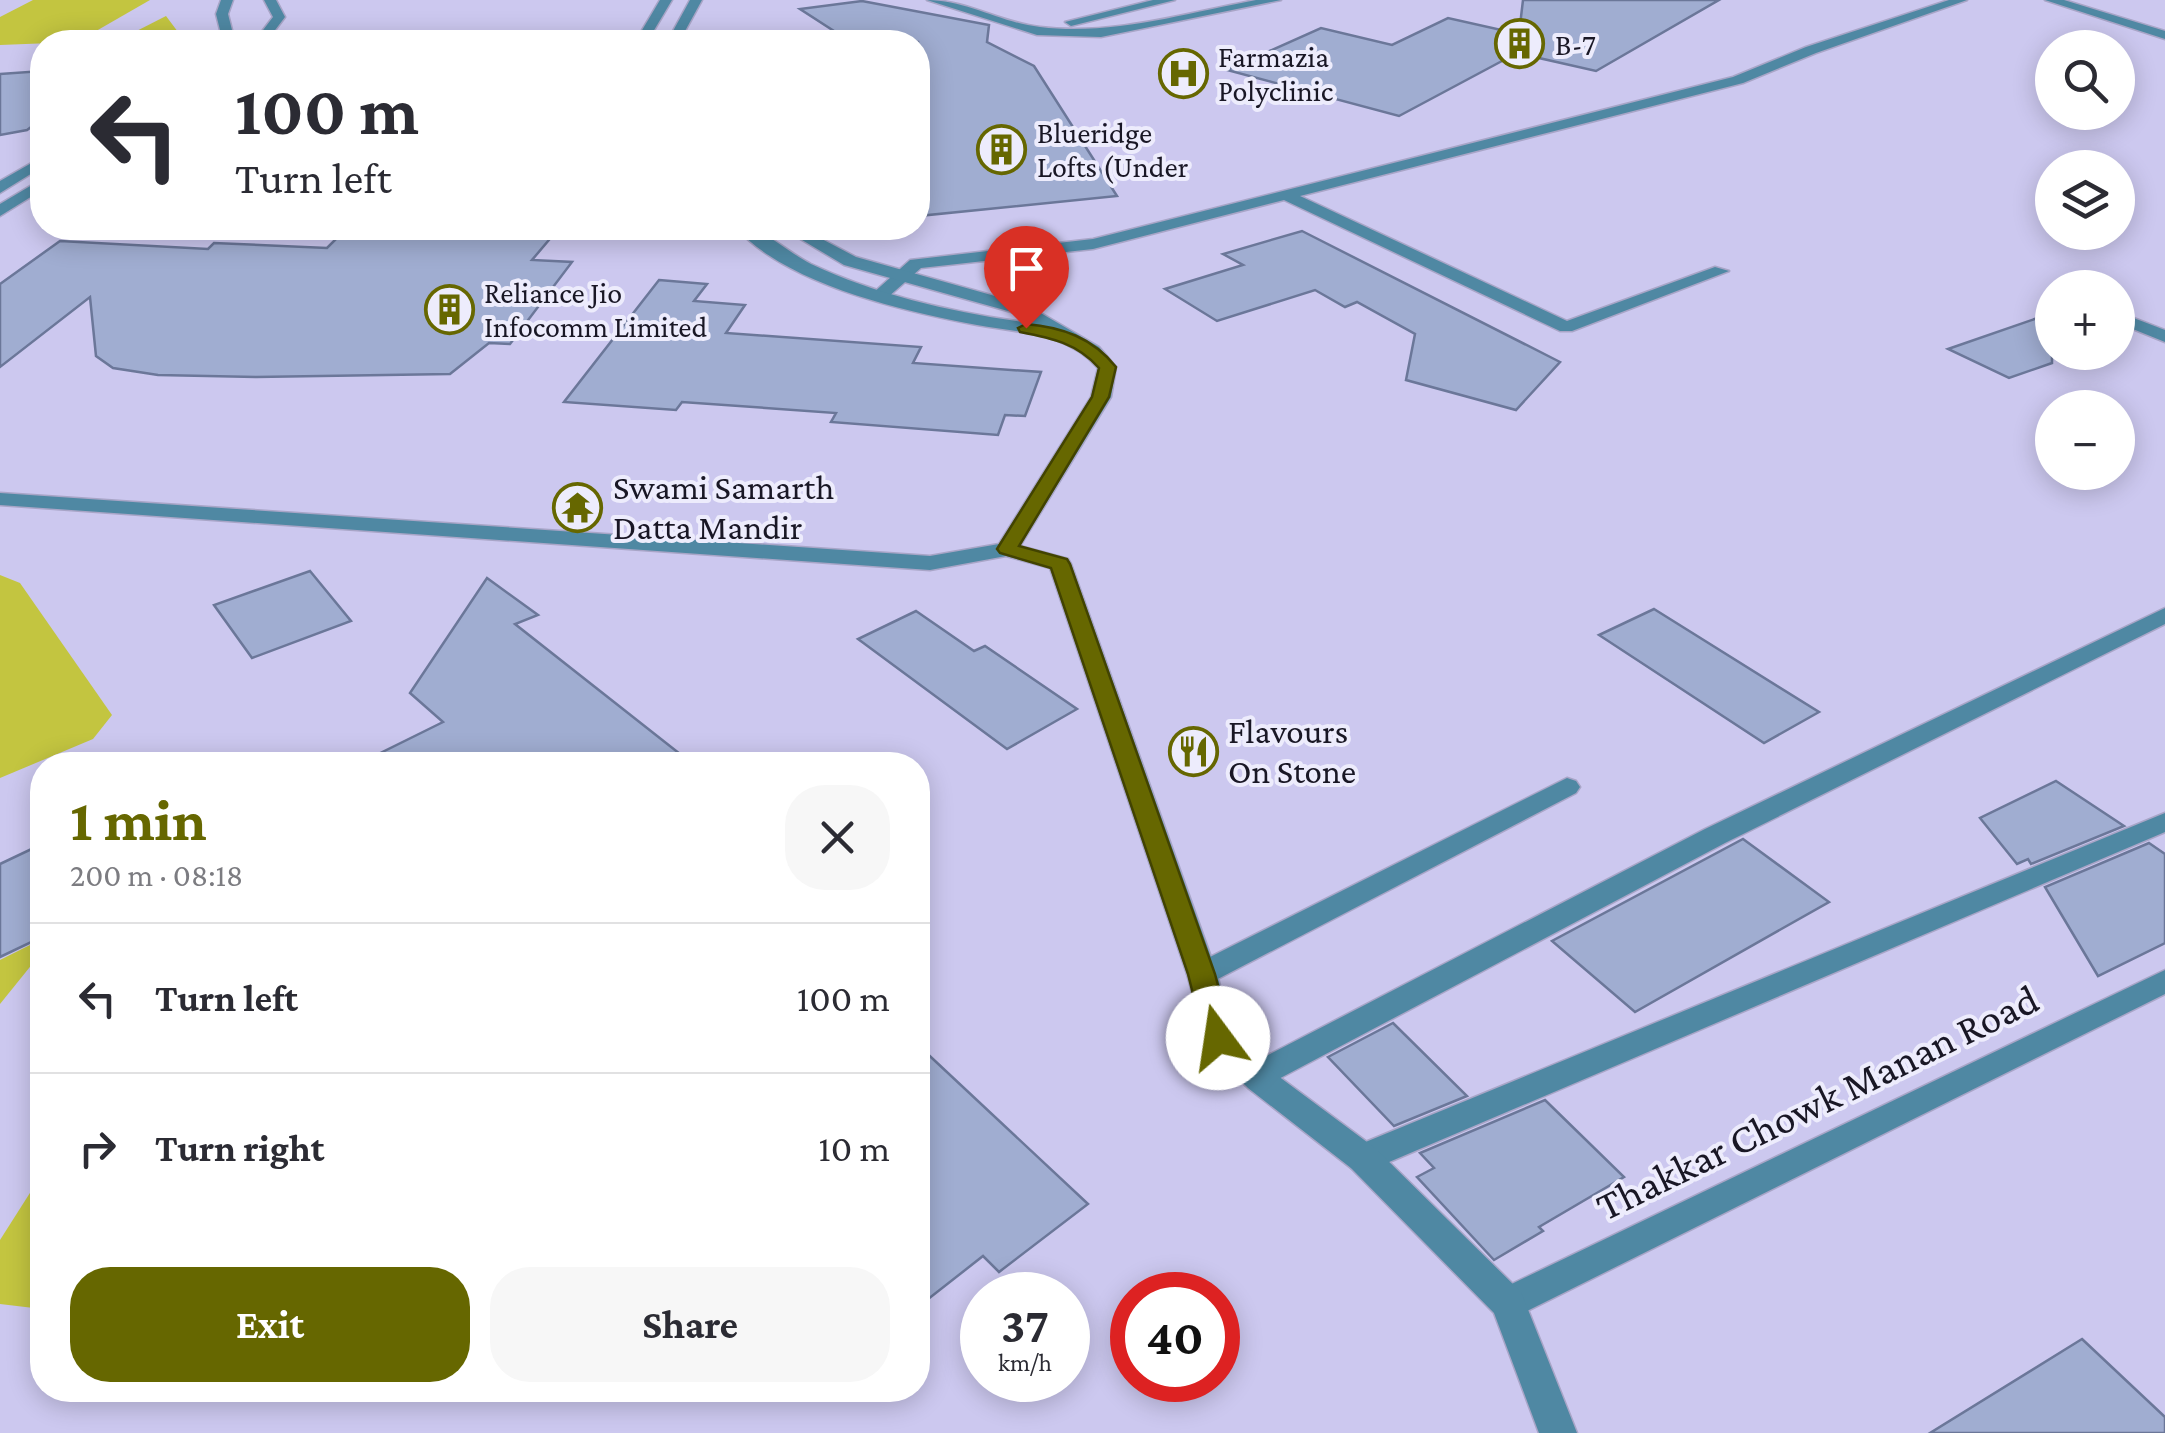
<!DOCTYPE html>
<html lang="en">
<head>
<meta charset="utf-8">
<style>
  :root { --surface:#fff; --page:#f7f7f7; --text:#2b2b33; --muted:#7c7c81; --line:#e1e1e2; --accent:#666700 }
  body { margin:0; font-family:"Crimson Pro",serif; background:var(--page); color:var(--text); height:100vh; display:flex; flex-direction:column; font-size:38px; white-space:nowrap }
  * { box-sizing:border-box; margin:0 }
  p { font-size:32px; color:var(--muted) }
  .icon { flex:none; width:55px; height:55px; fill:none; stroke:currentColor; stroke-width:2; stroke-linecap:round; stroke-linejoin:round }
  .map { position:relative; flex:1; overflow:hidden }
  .panel { position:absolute; left:30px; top:752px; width:900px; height:650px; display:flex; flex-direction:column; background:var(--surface); border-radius:40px; box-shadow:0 5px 25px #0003 }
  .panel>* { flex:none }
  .top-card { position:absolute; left:30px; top:30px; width:900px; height:210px; border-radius:40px; box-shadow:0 5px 25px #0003; background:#fff; color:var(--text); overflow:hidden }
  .tools { position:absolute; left:2035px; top:30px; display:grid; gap:20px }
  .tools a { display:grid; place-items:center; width:100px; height:100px; border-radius:50%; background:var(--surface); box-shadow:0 5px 25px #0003; font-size:50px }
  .speed { position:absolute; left:960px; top:1272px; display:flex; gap:20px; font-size:50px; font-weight:700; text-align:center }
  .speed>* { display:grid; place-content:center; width:130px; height:130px; border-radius:50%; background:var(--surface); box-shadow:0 5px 25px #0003; line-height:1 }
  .speed small { font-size:25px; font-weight:400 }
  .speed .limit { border:15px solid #d22; background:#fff; color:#111 }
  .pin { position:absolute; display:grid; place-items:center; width:85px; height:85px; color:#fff; margin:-102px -42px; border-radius:50% 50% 50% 0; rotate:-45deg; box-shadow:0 0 10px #0007 }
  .pin .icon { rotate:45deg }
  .me { position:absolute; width:110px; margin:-55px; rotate:346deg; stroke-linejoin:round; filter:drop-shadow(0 0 8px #0008) }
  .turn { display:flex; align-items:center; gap:35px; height:210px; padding:0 40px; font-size:45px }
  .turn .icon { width:130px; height:130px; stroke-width:2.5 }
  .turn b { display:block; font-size:70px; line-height:85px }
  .round { display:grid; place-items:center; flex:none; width:105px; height:105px; border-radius:40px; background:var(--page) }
  .head { display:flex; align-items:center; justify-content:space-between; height:170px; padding:0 40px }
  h1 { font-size:60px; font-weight:700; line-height:75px; color:var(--accent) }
  .primary-button { display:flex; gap:20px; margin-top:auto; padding:20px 40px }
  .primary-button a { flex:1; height:115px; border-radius:40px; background:var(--accent); color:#fff; font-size:40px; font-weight:700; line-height:115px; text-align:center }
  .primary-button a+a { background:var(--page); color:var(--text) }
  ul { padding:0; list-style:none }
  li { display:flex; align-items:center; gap:30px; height:150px; padding:0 40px; border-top:2px solid var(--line) }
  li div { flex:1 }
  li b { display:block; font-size:38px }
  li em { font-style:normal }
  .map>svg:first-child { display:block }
  .green { fill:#c3c540 }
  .building { fill:#a0add1; stroke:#6b7799; stroke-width:2.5 }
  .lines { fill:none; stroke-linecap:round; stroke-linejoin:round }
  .minor-casing { stroke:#a8a5c7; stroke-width:3 }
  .tertiary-casing { stroke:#a8a5c7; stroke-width:3 }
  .minor { fill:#4f88a3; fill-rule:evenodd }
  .tertiary { fill:#4f88a3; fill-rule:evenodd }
  .route { fill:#666700; stroke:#424300; stroke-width:2.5 }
  .labels { text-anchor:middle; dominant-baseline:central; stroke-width:8; stroke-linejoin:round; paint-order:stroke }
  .far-poi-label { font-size:30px; fill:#191725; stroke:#edecfc; text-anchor:start }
  .poi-label { font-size:35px; fill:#191725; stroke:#edecfc; text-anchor:start }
  .near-street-label { font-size:42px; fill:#191725; stroke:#edecfc }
</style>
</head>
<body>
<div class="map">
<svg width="2165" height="1433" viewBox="0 0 2165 1433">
  <rect width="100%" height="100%" fill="#ccc8ef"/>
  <g class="green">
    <polygon points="33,0 150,0 77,42 0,45 0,17"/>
    <polygon points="166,16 184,40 115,42"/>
    <polygon points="0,575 20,583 112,715 93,739 0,778"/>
    <polygon points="42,939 42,952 0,1004 0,960"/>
    <polygon points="42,1174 42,1309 0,1304 0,1240"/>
  </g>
  <g class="building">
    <polygon points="1523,0 1719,0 1596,71 1517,53 1399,116 1227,70 1321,28 1392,45 1448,18 1519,34"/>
    <polygon points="862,1 989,25 987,42 1034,66 1117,196 918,216 918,42 851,42 800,9"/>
    <polygon points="42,71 42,119 27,130 0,135 0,74"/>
    <polygon points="347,228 559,228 532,260 572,262 510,344 489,343 450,374 256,377 158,375 113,368 96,356 90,297 0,367 0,284 60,241 208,249 214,243 327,248"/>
    <polygon points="1302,231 1560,362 1516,410 1406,380 1415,334 1357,302 1345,307 1315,290 1217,321 1165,289 1243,265 1223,254"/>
    <polygon points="659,280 707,284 694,301 745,305 726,333 921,347 913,363 1041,372 1025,416 1005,415 998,435 831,422 836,413 682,402 676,410 564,402"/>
    <polygon points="2052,313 2052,363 2009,378 1948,349"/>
    <polygon points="310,571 351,621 252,658 214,605"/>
    <polygon points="487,578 538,615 515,624 694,765 356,765 443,722 410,693"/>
    <polygon points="1654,609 1819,712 1764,743 1599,635"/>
    <polygon points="916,611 974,651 985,646 1077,709 1007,749 858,639"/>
    <polygon points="2056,781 2124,826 2031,864 2028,859 2017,864 1980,818"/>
    <polygon points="1743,839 1829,902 1635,1012 1552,941"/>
    <polygon points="2149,843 2165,854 2165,943 2098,976 2045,887"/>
    <polygon points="42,844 42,937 0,957 0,864"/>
    <polygon points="1393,1023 1467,1096 1394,1126 1328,1057"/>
    <polygon points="918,1045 1088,1204 999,1272 983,1256 918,1307"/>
    <polygon points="1545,1100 1624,1177 1539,1227 1543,1231 1494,1260 1417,1177 1434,1168 1420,1153"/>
    <polygon points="2082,1339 2165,1417 2165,1433 1930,1433"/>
  </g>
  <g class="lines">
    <defs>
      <g id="minor">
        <polygon points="1949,0 1967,0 1816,53 1743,83 1300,196 1567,321 1715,267 1729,271 1572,331 1560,331 1284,200 1093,249 921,268 887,298 872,294 910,260 1093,239 1733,77 1806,47"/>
        <polygon points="2045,0 2064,0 2165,31 2165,39"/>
        <polygon points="2118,312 2165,330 2165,342 2118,323"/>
        <polygon points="2165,608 2165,624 1725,843 1267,1085 1256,1088 1245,1085 1240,1076 1245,1067 1705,829"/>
        <polygon points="1567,778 1576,781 1580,787 1576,793 1212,982 1202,985 1192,982 1187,974 1192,966"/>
        <polygon points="2165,813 2165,832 1375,1168 1363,1172 1351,1168 1347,1158 1351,1148"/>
        <polygon points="2165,970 2165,994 1521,1314 1508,1319 1495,1314 1490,1303 1495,1292"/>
      </g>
      <g id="tertiary">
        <polygon points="221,0 233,0 228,14 235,42 223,42 216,14"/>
        <polygon points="264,0 276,0 285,17 266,42 254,42 273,17"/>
        <polygon points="660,0 672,0 647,42 635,42"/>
        <polygon points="690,0 702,0 679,42 667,42"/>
        <path d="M927,0C967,0 1001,23 1040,27C1112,36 1186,13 1256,0H1281L1101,37L1037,35Z"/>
        <polygon points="1153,0 1175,0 1071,26 1065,22"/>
        <polygon points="42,157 42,167 0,193 0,181"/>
        <polygon points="42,179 42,190 0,216 0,204"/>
        <path d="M736,228C763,226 787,252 811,264C879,296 956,313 1030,323L1015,313L844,265L782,228H801L856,257L1027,305L1099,347L1116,367L1111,397L1020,546L1068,559L1071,564L1217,974L1232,1033L1270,1070L1375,1148L1521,1292L1577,1433H1539L1494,1313L1351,1168L1248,1088L1207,1046L1187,974L1050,568L1006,556L930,570L0,505V493L930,556L999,544L1091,397L1098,368C1067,332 1020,333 977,325C903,311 788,285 736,228Z"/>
      </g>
    </defs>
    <use href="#minor" class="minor-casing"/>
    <use href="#tertiary" class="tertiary-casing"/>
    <use href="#minor" class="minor"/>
    <use href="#tertiary" class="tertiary"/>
  </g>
  <path class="route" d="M1026,324C1062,327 1093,338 1116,367L1109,397L1019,546L1067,559L1070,564L1215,974L1232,1038L1228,1045L1218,1049L1208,1045L1204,1038L1188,974L1051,568L1000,553L997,549L1092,397L1099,368C1077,343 1051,338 1020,332L1018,328Z"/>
  <defs>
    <symbol id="building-ring" viewBox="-11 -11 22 22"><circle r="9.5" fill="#edecfc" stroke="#666700" stroke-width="1.5"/><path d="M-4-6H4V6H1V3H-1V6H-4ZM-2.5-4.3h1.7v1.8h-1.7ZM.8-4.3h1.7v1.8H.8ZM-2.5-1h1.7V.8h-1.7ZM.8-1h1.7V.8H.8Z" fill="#666700"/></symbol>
    <symbol id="hospital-ring" viewBox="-11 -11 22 22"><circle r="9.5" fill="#edecfc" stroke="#666700" stroke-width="1.5"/><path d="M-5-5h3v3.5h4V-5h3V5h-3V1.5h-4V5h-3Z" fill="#666700"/></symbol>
    <symbol id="temple-ring" viewBox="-11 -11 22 22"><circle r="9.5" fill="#edecfc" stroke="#666700" stroke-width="1.5"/><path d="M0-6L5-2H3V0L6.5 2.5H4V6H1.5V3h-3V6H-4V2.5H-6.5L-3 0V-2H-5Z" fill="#666700"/></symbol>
    <symbol id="restaurant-ring" viewBox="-11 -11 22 22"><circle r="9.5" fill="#edecfc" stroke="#666700" stroke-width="1.5"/><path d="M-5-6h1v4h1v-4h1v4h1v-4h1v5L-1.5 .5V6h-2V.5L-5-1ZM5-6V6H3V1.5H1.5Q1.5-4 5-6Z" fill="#666700"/></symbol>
  </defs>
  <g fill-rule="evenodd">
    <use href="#building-ring" x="1492" y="16" width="55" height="55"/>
    <use href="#hospital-ring" x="1156" y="46" width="55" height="55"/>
    <use href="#building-ring" x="974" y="122" width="55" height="55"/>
    <use href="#building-ring" x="422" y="282" width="55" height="55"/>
    <use href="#temple-ring" x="550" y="480" width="55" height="55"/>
    <use href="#restaurant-ring" x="1166" y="724" width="55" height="55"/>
  </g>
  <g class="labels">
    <g class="far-poi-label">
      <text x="1555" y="44">B-7</text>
      <text x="1218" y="56">Farmazia<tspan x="1218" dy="34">Polyclinic</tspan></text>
      <text x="1037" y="132">Blueridge<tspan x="1037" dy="34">Lofts (Under</tspan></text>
      <text x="484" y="292">Reliance Jio<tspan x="484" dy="34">Infocomm Limited</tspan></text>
    </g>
    <g class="poi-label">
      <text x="613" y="487">Swami Samarth<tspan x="613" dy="40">Datta Mandir</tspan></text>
      <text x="1228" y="731">Flavours<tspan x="1228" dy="40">On Stone</tspan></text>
    </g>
    <g class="near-street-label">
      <text transform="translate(1817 1102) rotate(-26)">Thakkar Chowk Manan Road</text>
    </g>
  </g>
</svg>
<div class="tools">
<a><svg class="icon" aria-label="search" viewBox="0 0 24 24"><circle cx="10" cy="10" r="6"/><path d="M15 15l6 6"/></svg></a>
<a><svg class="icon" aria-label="layers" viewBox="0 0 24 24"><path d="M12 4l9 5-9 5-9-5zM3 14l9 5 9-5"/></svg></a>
<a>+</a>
<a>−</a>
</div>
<div class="speed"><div>37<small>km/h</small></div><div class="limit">40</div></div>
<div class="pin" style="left:1026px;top:328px;background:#d93025"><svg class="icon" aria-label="arrive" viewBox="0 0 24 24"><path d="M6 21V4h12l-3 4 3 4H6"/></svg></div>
<svg class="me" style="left:1218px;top:1038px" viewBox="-20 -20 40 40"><circle r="19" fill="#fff"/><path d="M0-13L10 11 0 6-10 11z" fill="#666700"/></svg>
<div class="top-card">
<div class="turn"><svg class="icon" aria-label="left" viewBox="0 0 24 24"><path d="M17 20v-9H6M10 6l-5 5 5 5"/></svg><div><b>100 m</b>Turn left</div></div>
</div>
<section class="panel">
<div class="head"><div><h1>1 min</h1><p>200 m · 08:18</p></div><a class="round"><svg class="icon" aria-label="close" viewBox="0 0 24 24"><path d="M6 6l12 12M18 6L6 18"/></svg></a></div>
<ul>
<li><svg class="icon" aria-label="left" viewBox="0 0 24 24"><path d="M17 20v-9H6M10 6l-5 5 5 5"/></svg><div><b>Turn left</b></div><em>100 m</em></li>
<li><svg class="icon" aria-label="right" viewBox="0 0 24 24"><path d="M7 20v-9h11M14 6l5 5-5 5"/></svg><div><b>Turn right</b></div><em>10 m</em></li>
</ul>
<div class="primary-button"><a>Exit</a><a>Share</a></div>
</section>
</div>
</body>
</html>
